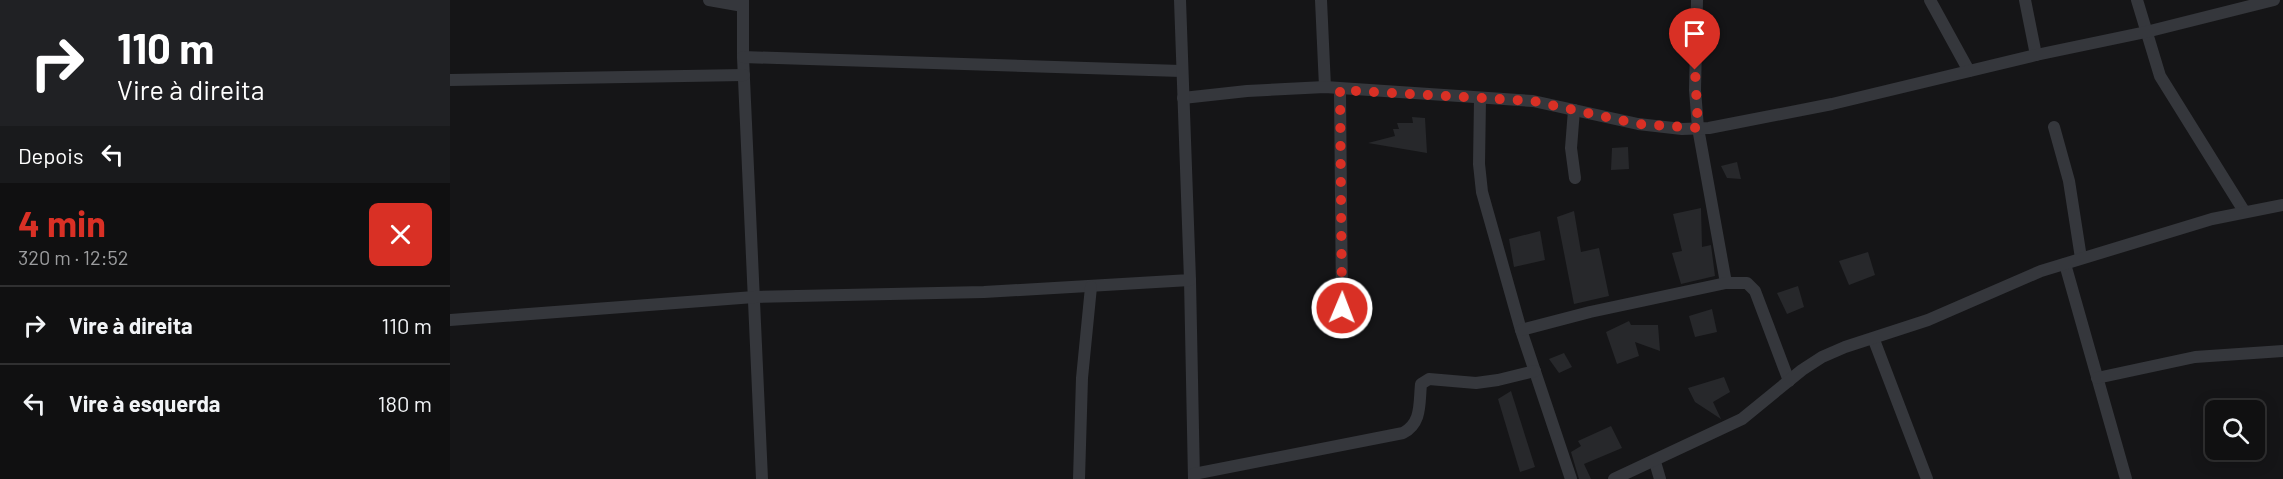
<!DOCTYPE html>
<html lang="pt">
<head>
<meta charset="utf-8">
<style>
  :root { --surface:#101011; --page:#19191a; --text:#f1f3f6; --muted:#9c9d9f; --line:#303031; --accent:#d93025 }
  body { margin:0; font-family:Barlow,sans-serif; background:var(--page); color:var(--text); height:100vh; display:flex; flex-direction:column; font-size:22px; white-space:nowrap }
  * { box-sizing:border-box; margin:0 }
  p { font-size:20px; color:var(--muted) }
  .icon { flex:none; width:33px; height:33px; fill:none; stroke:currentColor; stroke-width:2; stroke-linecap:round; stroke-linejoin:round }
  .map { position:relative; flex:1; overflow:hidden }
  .panel { display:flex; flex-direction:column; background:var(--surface); width:450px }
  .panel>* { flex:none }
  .top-card { background:#202124; color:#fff; overflow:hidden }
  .tools { position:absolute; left:1755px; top:400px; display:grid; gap:12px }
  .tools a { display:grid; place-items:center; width:60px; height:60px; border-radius:9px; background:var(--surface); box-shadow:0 3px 15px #0003,0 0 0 2px var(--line); font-size:30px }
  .pin { position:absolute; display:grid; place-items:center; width:51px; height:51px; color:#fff; margin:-62px -26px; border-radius:50% 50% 50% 0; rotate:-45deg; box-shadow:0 0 6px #0007 }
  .pin .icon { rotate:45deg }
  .me { position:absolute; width:66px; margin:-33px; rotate:1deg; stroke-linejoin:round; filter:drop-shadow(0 0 4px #0008) }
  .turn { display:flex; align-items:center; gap:21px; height:126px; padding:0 18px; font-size:27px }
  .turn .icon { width:78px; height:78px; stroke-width:2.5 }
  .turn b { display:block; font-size:42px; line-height:51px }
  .then { display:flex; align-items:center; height:57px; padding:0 18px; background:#0003; gap:12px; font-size:22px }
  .round { display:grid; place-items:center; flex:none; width:63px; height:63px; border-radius:9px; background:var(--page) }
  .head { display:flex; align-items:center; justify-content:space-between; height:102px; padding:0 18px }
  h1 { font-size:36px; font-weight:700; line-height:45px; color:var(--accent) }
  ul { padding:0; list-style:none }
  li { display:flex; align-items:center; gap:18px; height:78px; padding:0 18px; border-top:2px solid var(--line) }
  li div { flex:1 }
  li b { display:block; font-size:22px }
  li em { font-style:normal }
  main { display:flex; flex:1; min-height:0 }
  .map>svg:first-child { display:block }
  .building { fill:#27282b }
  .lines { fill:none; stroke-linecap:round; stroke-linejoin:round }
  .street { stroke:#35373c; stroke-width:12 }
  .route { stroke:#d93025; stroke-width:10; stroke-dasharray:0 18 }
</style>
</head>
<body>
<main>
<section class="panel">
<div class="top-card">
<div class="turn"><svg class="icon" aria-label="right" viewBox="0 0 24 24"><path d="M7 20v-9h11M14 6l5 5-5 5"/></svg><div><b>110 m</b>Vire à direita</div></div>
<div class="then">Depois<svg class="icon" aria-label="left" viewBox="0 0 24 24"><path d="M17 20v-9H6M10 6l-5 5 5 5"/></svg></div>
</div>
<div class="head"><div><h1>4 min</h1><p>320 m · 12:52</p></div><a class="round" style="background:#d93025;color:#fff"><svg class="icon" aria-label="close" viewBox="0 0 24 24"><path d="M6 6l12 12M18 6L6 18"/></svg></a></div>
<ul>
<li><svg class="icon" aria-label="right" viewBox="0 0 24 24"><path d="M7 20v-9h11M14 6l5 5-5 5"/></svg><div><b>Vire à direita</b></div><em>110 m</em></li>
<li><svg class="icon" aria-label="left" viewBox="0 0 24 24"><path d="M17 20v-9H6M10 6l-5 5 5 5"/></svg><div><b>Vire à esquerda</b></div><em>180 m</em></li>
</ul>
</section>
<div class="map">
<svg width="1833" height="479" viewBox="0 0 1833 479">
  <rect width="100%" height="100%" fill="#151517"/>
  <g class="building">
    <polygon points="962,117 975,118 977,153 918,143 945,136 943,129 949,129 947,123 963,123"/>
    <polygon points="1178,147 1179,169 1161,170 1162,148"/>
    <polygon points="1287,162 1291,179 1277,178 1271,166"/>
    <polygon points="1251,208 1252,247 1261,245 1265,276 1231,284 1222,253 1232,251 1223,214"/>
    <polygon points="1124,211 1131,252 1149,248 1159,296 1124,304 1107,217"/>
    <polygon points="1090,231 1095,260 1064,267 1059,239"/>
    <polygon points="1418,252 1425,275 1399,285 1389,261"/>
    <polygon points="1348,286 1354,307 1337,314 1327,293"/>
    <polygon points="1262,309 1267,332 1245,337 1239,316"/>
    <polygon points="1179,321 1181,325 1208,325 1210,351 1185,342 1189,356 1167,364 1156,332"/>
    <polygon points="1114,353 1122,367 1109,373 1099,359"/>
    <polygon points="1274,377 1280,392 1263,402 1271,419 1245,402 1238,388"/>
    <polygon points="1061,391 1085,467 1070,472 1048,399"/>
    <polygon points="1161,426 1172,448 1134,464 1141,479 1129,479 1121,452 1131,446 1128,441"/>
  </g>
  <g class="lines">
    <g class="street">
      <polyline points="259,0 293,6"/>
      <polyline points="293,0 293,57 312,479"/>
      <polyline points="871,0 875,87"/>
      <polyline points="1247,0 1245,90 1248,128 1276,283"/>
      <polyline points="1480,0 1519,71"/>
      <polyline points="1575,0 1586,55"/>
      <polyline points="1687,0 1710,76 1794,211"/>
      <polyline points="293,57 731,71"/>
      <polyline points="0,80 294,75"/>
      <polyline points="890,90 892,308"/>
      <polyline points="733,98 797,91 875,87 1083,101 1188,124 1232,129 1259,128 1382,104 1586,55 1696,32 1824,0"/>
      <polyline points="1030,99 1029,164 1032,192 1071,330 1121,479"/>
      <polyline points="1124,110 1121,148 1125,178"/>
      <polyline points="1604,127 1619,181 1631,258"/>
      <polyline points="1615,264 1676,479"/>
      <polyline points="740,280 744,479"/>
      <polyline points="0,320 304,297 534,292 740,280 730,0"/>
      <polyline points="1071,330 1140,312 1276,283 1297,283 1305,291 1339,381"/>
      <polyline points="1424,340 1477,479"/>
      <polyline points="1647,378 1745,357 1833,351"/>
      <polyline points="1205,462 1210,479"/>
      <path d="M744,474L953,433C972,423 969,404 971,384L979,379L1026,383L1048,380L1085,371"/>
      <polyline points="629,479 632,378 641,287"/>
      <polyline points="1164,479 1292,419 1352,370 1372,357 1395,347 1478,320 1591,271 1762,219 1833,205"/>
    </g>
  </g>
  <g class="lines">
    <polyline class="route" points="892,308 890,90 1083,101 1188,124 1248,128 1245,70"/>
  </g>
</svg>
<div class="tools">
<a><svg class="icon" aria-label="search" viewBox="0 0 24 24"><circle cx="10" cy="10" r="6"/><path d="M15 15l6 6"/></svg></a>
</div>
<div class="pin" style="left:1245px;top:70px;background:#d93025"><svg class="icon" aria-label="arrive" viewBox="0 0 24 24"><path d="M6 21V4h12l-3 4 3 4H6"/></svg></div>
<svg class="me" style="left:892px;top:308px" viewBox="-20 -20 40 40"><circle r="17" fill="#d93025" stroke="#fff" stroke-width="3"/><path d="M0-11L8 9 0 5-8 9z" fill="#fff"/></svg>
</div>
</main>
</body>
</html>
